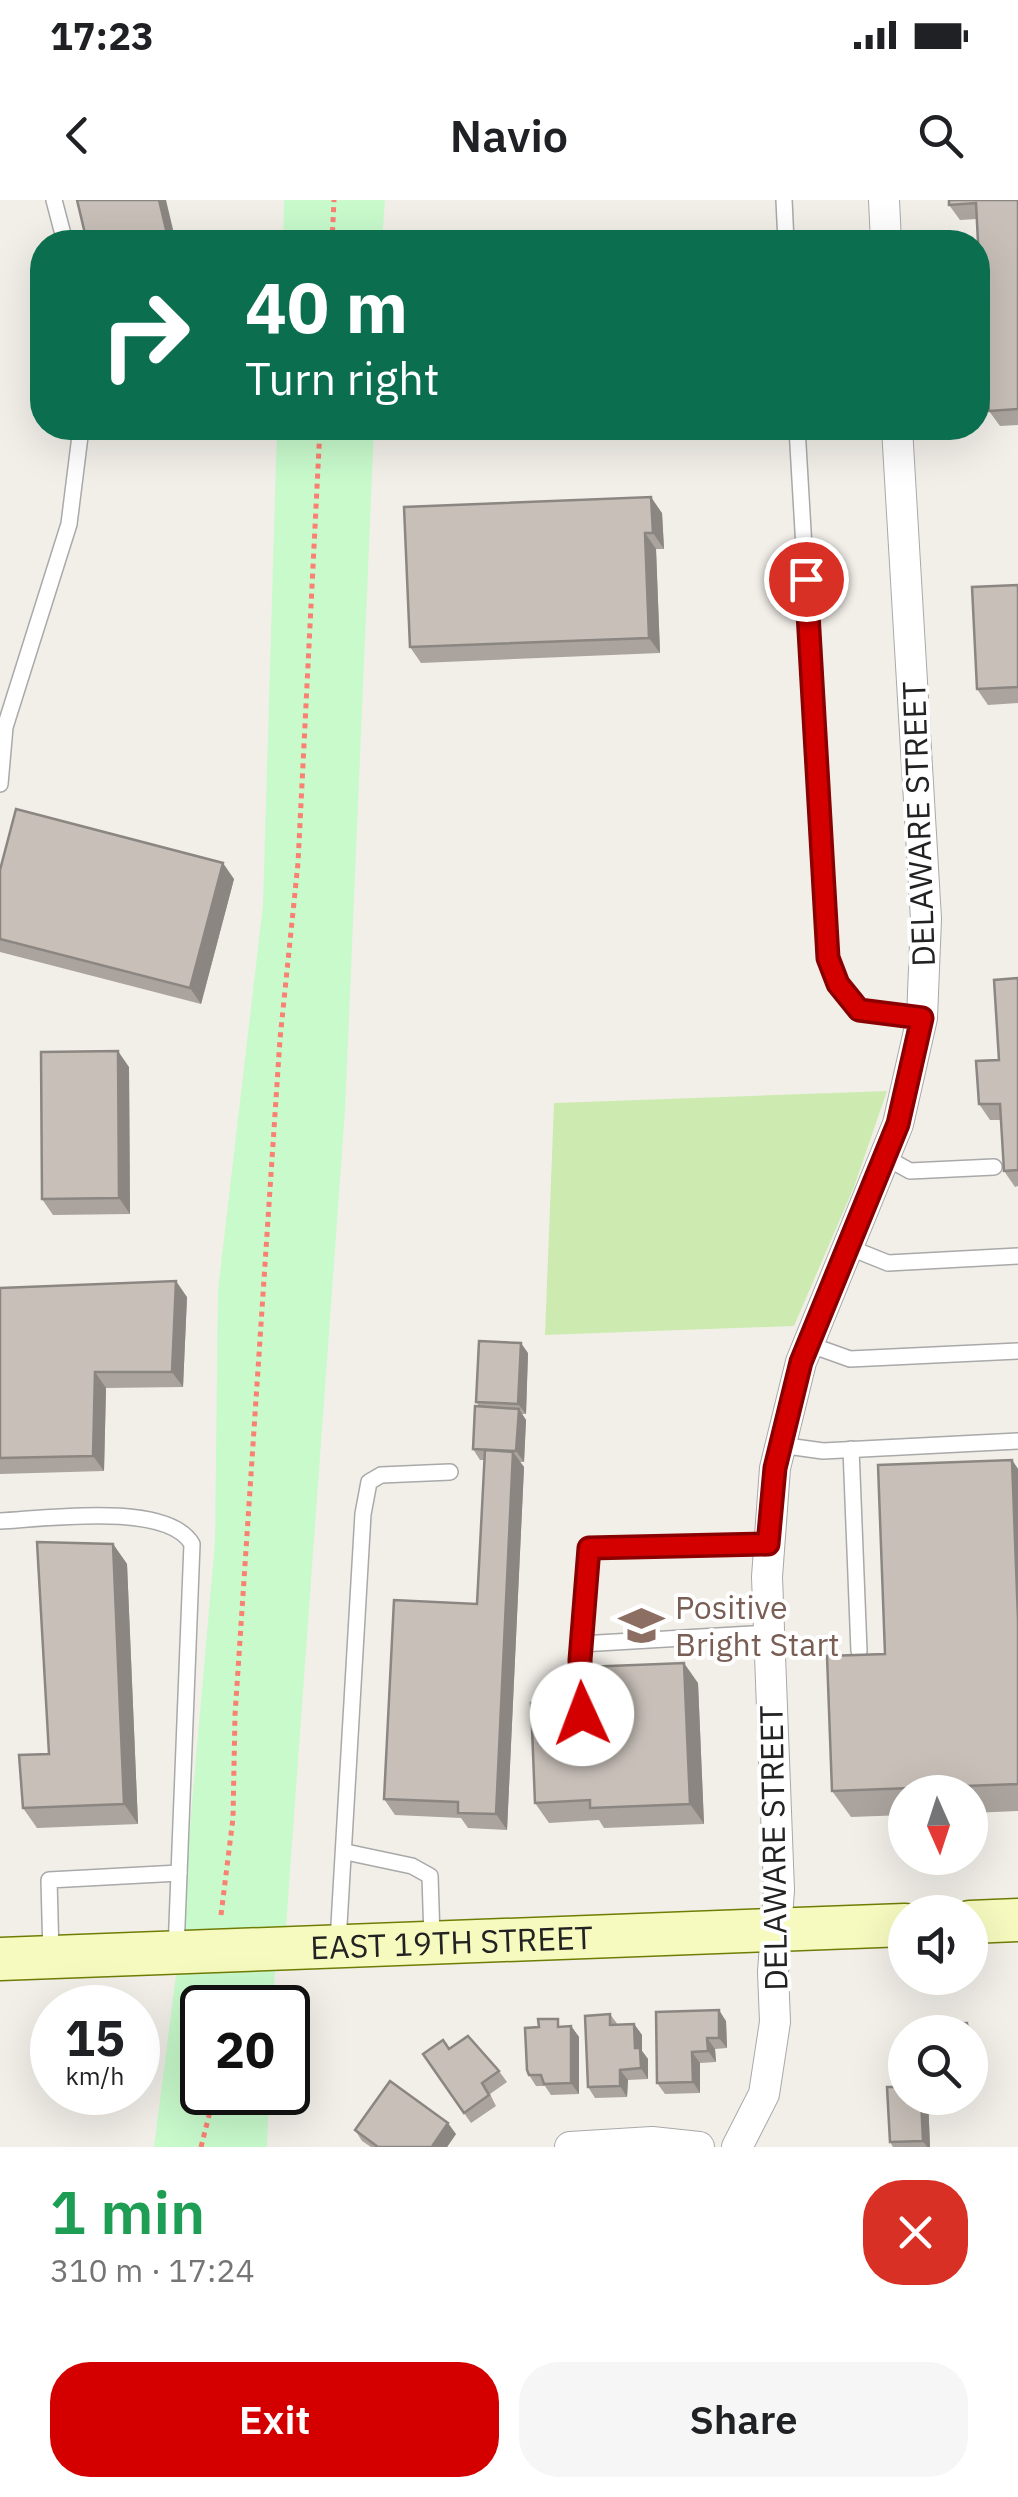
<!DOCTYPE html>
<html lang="en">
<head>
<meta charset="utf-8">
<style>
  :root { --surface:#fff; --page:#f6f6f6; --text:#202124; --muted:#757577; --accent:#d40000 }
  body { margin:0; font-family:"IBM Plex Sans",sans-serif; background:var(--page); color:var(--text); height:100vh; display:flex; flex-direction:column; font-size:38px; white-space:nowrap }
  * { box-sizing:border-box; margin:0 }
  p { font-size:32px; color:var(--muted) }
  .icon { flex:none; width:55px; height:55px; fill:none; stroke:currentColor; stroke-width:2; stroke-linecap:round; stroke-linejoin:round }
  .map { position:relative; height:1947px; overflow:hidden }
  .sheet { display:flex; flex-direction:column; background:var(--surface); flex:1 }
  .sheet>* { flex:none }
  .top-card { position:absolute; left:30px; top:30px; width:960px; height:210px; border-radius:40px; box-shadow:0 10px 40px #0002; background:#0b6e4f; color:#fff; overflow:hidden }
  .needle { width:65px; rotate:177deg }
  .buttons { position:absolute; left:888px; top:1575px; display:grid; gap:20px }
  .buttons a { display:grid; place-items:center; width:100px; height:100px; border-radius:50%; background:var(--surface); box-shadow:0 10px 40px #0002; font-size:50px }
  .speed { position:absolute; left:30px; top:1785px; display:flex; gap:20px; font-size:50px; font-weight:700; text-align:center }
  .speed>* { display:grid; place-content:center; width:130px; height:130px; border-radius:50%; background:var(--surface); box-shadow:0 10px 40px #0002; line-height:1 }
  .speed small { font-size:25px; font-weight:400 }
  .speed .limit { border:5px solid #111; border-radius:15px; background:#fff; color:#111 }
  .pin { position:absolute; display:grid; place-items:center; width:85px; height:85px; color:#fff; margin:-42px; border:5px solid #fff; border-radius:50%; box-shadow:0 2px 10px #0007 }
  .me { position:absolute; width:110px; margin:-55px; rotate:358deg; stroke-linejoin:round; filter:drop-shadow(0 0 8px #0008) }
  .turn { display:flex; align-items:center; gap:35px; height:210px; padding:0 50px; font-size:45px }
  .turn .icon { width:130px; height:130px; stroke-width:2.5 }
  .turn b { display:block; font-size:70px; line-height:85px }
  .round { display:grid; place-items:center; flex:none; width:105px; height:105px; border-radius:40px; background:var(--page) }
  .summary { display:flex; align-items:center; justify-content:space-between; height:170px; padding:0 50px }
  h1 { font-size:60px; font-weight:600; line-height:75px; color:#1e9e55 }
  .button { display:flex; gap:20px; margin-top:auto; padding:20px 50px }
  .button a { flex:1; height:115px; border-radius:40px; background:var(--accent); color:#fff; font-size:40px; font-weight:600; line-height:115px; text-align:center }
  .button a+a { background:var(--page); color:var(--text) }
  .status { display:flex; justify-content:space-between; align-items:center; height:70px; padding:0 50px; background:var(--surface); direction:ltr }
  .status svg { height:28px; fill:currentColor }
  header { display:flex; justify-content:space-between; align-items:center; height:130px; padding:0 50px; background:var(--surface); font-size:45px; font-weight:600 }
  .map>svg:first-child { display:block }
  .grass { fill:#cdebb0 }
  .park { fill:#c8facc }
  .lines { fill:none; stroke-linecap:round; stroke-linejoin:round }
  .service-casing { stroke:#a9a9a9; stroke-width:18 }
  .minor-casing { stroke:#a9a9a9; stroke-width:32 }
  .secondary-casing { stroke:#707d05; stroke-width:45 }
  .path { stroke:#fa8072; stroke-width:5; stroke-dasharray:5 5; stroke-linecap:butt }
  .service { stroke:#fff; stroke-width:15 }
  .minor { stroke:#fff; stroke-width:30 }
  .secondary { stroke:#f7fabf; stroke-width:42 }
  .wall { fill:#aba49e }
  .shaded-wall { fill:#8b8681 }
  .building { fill:#c7bfb8; stroke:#8b8681; stroke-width:2.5 }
  .route-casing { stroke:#8a0000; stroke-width:25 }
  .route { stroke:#d40000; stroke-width:18 }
  .labels { text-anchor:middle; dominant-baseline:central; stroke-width:8; stroke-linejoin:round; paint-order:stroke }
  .street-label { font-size:32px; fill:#222; stroke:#fff }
  .education-label { font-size:32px; fill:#785e54; stroke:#fff; text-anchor:start }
</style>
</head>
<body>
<div class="status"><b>17:23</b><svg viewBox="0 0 49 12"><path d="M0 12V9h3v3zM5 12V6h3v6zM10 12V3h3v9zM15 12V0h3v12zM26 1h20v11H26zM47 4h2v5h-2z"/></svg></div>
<header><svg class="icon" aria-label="back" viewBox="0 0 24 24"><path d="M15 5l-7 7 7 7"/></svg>Navio<svg class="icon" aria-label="search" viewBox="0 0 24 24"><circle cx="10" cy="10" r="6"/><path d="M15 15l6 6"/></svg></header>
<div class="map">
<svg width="1018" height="1947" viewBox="0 0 1018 1947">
  <rect width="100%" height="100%" fill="#f2efe9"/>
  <polygon class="grass" points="887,891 854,987 794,1126 545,1135 554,903"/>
  <g class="park">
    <polygon points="284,0 385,0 382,42 283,42"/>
    <polygon points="277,228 374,228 345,911 286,1727 275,1770 273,1807 202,1808 202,1892 269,1893 267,1947 154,1947 179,1752 215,1342 218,1090 263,705"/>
  </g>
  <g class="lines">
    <defs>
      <g id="service">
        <polyline points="54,0 65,42"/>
        <polyline points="784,0 786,42"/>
        <polyline points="797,228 828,759 838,784 859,810 922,818"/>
        <polyline points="0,584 5,527 69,324 81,228"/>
        <polyline points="885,957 910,971 994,967"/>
        <polyline points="848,1047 888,1063 1018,1056"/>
        <polyline points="808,1144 850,1159 1018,1151"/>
        <polyline points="780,1245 823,1251 1018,1241"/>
        <polyline points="851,1249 859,1451"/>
        <path d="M0,1321C43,1319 167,1301 192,1344L176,1750"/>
        <polyline points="581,1444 769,1433"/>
        <polyline points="582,1514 580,1460 589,1348 768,1344"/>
        <polyline points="346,1652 412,1666 430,1676 432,1738"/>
        <polyline points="338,1742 363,1314 369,1282 381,1275 450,1272"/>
        <polyline points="51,1755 49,1680 179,1673"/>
      </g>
      <g id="minor">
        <polyline points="884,0 886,42"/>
        <polyline points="570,1947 652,1942 699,1947"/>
        <polyline points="737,1947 764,1894 775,1822 773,1772 779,1690 767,1377 775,1268 801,1162 898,924 922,818 926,719 897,228"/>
      </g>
      <g id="secondary">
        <polyline points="970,1722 1018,1720"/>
        <path id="s1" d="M0,1759L905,1725"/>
      </g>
    </defs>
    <use href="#service" class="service-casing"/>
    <use href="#minor" class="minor-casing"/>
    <use href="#secondary" class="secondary-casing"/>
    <g class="path">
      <polyline points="332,42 334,0"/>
      <polyline points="221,1715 233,1618 235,1515 280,839 298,663 320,228"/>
      <polyline points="220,1786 223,1808"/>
      <polyline points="201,1947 215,1892"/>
    </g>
    <use href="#service" class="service"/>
    <use href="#minor" class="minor"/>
    <use href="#secondary" class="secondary"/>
  </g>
  <g class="wall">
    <polygon points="1018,0 1018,225 1000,226 989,211 988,205 978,206 978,81 980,81 977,19 960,20 949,5"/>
    <polygon points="662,313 664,349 656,349 660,453 421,463 410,447"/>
    <polygon points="1018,385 1018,503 988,505 977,489"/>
    <polygon points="0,670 234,679 201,804 0,752"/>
    <polygon points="1018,778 1018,986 1015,987 1004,971 1001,920 990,920 979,904 999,860"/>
    <polygon points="129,867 130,1014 53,1015 42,999"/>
    <polygon points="0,1088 187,1097 183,1187 106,1188 104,1271 0,1274"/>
    <polygon points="528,1153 526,1214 522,1214 526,1220 524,1262 520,1262 524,1267 507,1630 468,1628 461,1618 395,1615 384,1599 477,1404 484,1260 480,1260 473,1249 480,1207 476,1202"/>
    <polygon points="1012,1260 1018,1269 1018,1611 970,1613 970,1592 905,1592 905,1615 851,1617 832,1591"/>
    <polygon points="113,1344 127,1364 138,1624 37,1628 23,1608 49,1554"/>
    <polygon points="698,1483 704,1624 604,1628 599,1620 549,1623 535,1603 587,1501"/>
    <polygon points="610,1814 618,1825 634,1824 642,1835 642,1851 648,1859 648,1879 628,1880 627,1897 595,1898 588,1887"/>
    <polygon points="726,1821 727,1848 715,1849 716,1862 700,1863 700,1893 665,1894 657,1883"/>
    <polygon points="563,1826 571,1826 579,1837 579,1894 551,1895 545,1886 536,1886 529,1875"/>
    <polygon points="423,1854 499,1871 507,1882 490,1894 496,1906 471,1923"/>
    <polygon points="928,1898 930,1947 893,1947 890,1942"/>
    <polygon points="355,1930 456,1934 447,1947 371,1947 362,1941"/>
  </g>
  <g class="shaded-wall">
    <polygon points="159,0 166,0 176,42 169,42"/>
    <polygon points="651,297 662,313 664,349 653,333"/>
    <polygon points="645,333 656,349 660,453 649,438"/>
    <polygon points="223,663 234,679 201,804 190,788"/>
    <polygon points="118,851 129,867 130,1014 119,998"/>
    <polygon points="176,1081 187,1097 183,1187 172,1172"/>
    <polygon points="521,1143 528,1153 526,1214 518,1204"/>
    <polygon points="95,1172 106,1188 104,1271 93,1256"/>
    <polygon points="519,1209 526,1220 524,1262 516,1251"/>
    <polygon points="513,1252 524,1267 507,1630 496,1614"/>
    <polygon points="1012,1260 1018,1269 1018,1419"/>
    <polygon points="113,1344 127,1364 138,1624 124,1604"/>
    <polygon points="684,1463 698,1483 704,1624 690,1604"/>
    <polygon points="719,1810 726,1821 727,1848 719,1838"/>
    <polygon points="967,1823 975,1833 976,1875 970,1867 970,1832 967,1832"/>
    <polygon points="634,1824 642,1835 642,1851 648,1859 648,1879 641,1868 635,1848"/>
    <polygon points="571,1826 579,1837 579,1894 571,1883"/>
    <polygon points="707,1838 715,1849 716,1862 708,1851"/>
    <polygon points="692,1852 700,1863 700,1893 693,1882"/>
    <polygon points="620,1870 628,1880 627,1897 620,1886"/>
    <polygon points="921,1898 928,1898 930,1947 927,1947 923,1941"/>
    <polygon points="448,1923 456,1934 447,1947 434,1947 433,1945"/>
  </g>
  <g class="building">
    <polygon points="77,0 159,0 169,42 87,42"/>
    <polygon points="949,0 1018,0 1018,209 989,211 987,189 978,190 978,81 980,81 976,3 949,5"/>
    <polygon points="651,297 653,333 645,333 649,438 410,447 404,307"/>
    <polygon points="1018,385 1018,487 977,489 972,387"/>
    <polygon points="16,609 223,663 190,788 0,739 0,670"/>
    <polygon points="1018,778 1018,970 1004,971 1000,904 979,904 976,861 999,860 994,780"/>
    <polygon points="118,851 119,998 42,999 41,852"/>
    <polygon points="176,1081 172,1172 95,1172 93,1256 0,1258 0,1088"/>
    <polygon points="479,1141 521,1143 518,1204 476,1202"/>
    <polygon points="475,1206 519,1209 516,1251 473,1249"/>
    <polygon points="485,1250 513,1252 496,1614 458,1613 458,1602 384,1599 394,1400 477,1404"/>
    <polygon points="1012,1260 1018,1419 1018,1584 832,1591 827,1456 885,1454 878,1265"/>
    <polygon points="37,1342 113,1344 124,1604 23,1608 19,1555 49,1554"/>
    <polygon points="684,1463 690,1604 590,1608 590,1600 535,1603 531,1503 587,1501 585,1467"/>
    <polygon points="719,1810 719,1838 707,1838 708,1851 692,1852 693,1882 657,1883 656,1812"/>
    <polygon points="610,1814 610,1825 634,1824 635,1848 640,1848 641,1868 620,1870 620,1886 588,1887 585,1816"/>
    <polygon points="538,1819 558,1819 558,1827 571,1826 571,1883 544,1884 541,1875 529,1875 527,1870 525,1828 539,1827"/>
    <polygon points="967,1823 967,1832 922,1832 922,1824"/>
    <polygon points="468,1836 499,1871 482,1883 489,1895 464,1913 423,1854 443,1840 449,1849"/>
    <polygon points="390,1881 448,1923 433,1945 436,1947 378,1947 355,1930"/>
    <polygon points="887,1887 905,1887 905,1898 921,1898 923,1941 890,1942"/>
  </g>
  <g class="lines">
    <defs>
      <polyline id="route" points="582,1514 580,1460 589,1348 768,1344 775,1268 801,1162 898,924 922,818 859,810 838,784 828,758 806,379"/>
    </defs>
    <use href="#route" class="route-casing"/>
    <use href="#route" class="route"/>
  </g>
  <defs>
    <symbol id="school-bare" viewBox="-9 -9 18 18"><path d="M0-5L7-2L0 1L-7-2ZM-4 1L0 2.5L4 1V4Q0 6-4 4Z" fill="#8d6e63" stroke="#fff" stroke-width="2.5" paint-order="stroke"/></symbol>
  </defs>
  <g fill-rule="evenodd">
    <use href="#school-bare" x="610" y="1394" width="63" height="63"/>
  </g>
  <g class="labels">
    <g class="street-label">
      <text transform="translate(918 624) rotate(-92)">DELAWARE STREET</text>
      <text transform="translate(773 1648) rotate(-91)">DELAWARE STREET</text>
      <text stroke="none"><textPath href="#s1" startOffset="452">EAST 19TH STREET</textPath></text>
    </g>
    <g class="education-label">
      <text x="675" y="1407">Positive<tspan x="675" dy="37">Bright Start</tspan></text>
    </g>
  </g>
</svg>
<div class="buttons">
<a><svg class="needle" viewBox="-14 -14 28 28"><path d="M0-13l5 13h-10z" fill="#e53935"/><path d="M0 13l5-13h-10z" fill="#757577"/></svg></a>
<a><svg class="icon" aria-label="sound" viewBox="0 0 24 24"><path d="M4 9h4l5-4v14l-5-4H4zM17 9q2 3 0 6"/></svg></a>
<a><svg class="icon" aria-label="search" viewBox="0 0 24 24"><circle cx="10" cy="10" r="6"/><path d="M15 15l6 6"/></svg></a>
</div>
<div class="speed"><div>15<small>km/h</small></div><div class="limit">20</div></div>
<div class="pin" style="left:806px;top:379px;background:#d93025"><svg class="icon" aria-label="arrive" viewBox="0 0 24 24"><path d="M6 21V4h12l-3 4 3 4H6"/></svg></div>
<svg class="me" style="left:582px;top:1514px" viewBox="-20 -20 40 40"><circle r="19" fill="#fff"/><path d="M0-13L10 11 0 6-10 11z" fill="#d40000"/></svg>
<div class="top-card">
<div class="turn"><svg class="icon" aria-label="right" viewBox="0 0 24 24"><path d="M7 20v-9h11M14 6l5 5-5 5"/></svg><div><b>40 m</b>Turn right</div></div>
</div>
</div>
<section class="sheet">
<div class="summary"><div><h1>1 min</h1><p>310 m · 17:24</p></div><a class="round" style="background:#d93025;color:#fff"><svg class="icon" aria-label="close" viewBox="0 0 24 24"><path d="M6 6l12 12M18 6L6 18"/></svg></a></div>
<div class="button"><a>Exit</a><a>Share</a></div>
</section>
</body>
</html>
